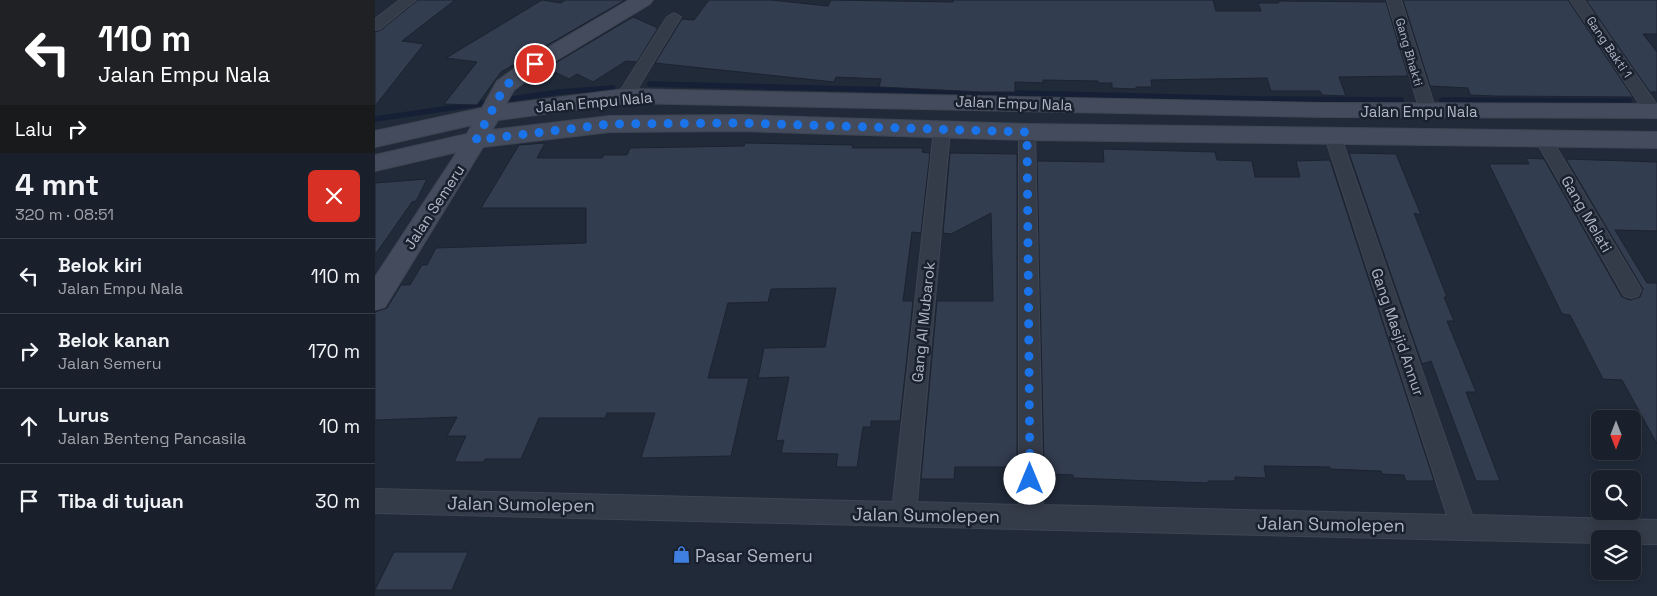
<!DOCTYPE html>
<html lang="id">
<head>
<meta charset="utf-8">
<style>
  :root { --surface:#19202b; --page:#262d37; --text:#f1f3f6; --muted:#9fa3a9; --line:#373e47 }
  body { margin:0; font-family:"Space Grotesk",sans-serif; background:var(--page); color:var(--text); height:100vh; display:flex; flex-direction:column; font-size:19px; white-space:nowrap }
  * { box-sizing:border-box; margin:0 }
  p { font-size:16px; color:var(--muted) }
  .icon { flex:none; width:28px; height:28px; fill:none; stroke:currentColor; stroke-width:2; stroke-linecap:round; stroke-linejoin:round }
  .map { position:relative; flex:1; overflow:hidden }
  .panel { display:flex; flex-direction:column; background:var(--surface); width:375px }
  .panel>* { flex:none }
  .top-card { background:#202124; color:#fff; overflow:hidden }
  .needle { width:32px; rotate:180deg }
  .fabs { position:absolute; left:1216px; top:410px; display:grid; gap:10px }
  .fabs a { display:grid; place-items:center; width:50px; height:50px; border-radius:8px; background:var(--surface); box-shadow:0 2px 8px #0003,0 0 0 1px var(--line); font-size:25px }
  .pin { position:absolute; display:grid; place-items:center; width:42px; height:42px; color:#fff; margin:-21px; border:2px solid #fff; border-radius:50%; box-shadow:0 1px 5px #0007 }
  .me { position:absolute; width:55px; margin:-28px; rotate:0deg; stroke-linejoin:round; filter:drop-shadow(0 0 4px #0008) }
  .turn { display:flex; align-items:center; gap:18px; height:105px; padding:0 15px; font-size:22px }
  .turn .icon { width:65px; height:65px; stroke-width:2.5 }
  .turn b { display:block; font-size:35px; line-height:42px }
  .then { display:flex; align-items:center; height:48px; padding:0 15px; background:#0003; gap:10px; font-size:19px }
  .round { display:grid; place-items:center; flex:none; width:52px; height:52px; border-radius:8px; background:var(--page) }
  .overview { display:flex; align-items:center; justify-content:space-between; height:85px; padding:0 15px }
  h1 { font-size:30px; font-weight:700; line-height:38px }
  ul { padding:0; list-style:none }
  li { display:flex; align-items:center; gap:15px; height:75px; padding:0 15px; border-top:1px solid var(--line) }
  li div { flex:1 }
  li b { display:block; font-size:19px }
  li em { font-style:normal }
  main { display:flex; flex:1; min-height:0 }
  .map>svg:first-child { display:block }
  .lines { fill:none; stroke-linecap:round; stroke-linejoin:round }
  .stream { stroke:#152036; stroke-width:5.5 }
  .building { fill:#333d50; stroke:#1c2330 }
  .street-casing { stroke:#3e4552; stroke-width:2 }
  .secondary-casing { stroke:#3e4552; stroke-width:2 }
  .street { fill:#353c49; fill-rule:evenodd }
  .secondary { fill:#434b5c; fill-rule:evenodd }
  .route { stroke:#1a73e8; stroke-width:9; stroke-dasharray:0 16.2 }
  .labels { text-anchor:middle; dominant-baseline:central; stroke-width:5; stroke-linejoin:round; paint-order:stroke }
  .far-street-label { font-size:12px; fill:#b0b6c5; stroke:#1a212e }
  .street-label { font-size:15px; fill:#b0b6c5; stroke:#1a212e }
  .near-street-label { font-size:18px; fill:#b0b6c5; stroke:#1a212e }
  .near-poi-label { font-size:18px; fill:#b0b6c5; stroke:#1a212e; text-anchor:start }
</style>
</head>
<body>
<main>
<section class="panel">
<div class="top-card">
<div class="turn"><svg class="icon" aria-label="left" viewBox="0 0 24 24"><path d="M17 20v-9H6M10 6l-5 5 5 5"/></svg><div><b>110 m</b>Jalan Empu Nala</div></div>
<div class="then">Lalu<svg class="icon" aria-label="right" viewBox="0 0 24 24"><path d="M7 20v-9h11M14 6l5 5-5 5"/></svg></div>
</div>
<div class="overview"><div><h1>4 mnt</h1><p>320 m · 08:51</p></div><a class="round" style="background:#d93025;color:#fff"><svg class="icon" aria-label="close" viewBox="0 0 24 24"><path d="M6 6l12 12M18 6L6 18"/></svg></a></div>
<ul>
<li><svg class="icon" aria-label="left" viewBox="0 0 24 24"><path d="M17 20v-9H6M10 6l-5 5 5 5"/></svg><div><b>Belok kiri</b><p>Jalan Empu Nala</p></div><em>110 m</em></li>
<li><svg class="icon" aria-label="right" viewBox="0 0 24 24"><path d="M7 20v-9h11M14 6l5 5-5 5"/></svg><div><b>Belok kanan</b><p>Jalan Semeru</p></div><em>170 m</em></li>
<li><svg class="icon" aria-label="ahead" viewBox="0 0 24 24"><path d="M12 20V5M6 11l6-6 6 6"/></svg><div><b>Lurus</b><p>Jalan Benteng Pancasila</p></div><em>10 m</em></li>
<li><svg class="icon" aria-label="arrive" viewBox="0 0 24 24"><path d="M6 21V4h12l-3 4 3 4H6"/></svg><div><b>Tiba di tujuan</b></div><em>30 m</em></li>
</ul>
</section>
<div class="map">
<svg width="1282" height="596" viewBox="0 0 1282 596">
  <rect width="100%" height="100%" fill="#212a39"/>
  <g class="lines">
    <g class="stream">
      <polyline points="275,84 884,99 1026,100"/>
      <polyline points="1067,100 1254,101"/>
      <polyline points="0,119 184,92 238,88"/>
    </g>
  </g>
  <g class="building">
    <polygon points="43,0 80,0 27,41 49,44 0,106 0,32 6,30"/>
    <polygon points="167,0 186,3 190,0 250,0 126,72 102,105 69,104 102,62 71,58"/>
    <polygon points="334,0 396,0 453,6 456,0 578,2 578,0 838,0 841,11 886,11 883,3 904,3 903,1 1011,2 1033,76 964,77 971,96 947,95 945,91 896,91 892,78 776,80 777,87 761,87 761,89 737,88 737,83 723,83 723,81 668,80 668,83 640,82 640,92 607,92 504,87 506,79 461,77 459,82 280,63 307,19 319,20"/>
    <polygon points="1028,0 1193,0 1258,97 1119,96 1095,95 1093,88 1055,86"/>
    <polygon points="1211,0 1282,0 1282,34 1268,34 1282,52 1282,92 1275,92"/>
    <polygon points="258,17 283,28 262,62 251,61 218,82 202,74 194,79 172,68"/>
    <polygon points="170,143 162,158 227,158 229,155 252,155 255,148 369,146 370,143 478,145 477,148 548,148 547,152 555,153 546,233 537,232 528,301 538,301 525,421 496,421 496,427 488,427 482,467 461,467 463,454 406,453 409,440 401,441 414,377 383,378 389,348 450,347 461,288 396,289 393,302 353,303 333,378 374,378 356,456 266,458 280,413 232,413 230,418 164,418 146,459 110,459 109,462 79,462 91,436 72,436 82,417 0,420 0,312 12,308 26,285 35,285 47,265 52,265 61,248 211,243 211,208 106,208 144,145"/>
    <polygon points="728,149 840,152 842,160 877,161 880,177 925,177 921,161 955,160 1059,481 1031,481 1029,475 1007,474 1006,471 955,469 955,467 889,466 891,478 860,477 860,481 833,481 833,483 698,478 698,475 677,474 677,467 669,467 662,161 729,162"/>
    <polygon points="575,153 642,154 642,467 580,467 579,479 546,479 562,301 618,301 616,213 576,234 568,233"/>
    <polygon points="974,153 1021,154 1046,215 1039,213 1072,297 1069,297 1079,321 1072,321 1101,392 1091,392 1125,481 1101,481 1056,361 1047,364"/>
    <polygon points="1151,158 1169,159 1247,297 1255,300 1265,297 1268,289 1191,159 1282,162 1282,231 1240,230 1272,283 1282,283 1282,444 1247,380 1228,379 1195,315 1187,314 1114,164 1154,164"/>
    <polygon points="52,179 41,201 37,202 0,255 0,183"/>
    <polygon points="19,552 93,552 77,590 0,590"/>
  </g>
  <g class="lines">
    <defs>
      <g id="street">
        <polygon points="25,0 41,0 5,29 0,30 0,19"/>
        <polygon points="1012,0 1026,0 1061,111 1059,115 1047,115 1045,111"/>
        <polygon points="1195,0 1209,0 1282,105 1282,115 1272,115"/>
        <polygon points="299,13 306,17 258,96 256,100 244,100 242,96 292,17"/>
        <polygon points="567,124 573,126 575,130 542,502 644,505 644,132 646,128 658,128 660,132 668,505 1072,515 950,137 952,133 964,133 966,137 1097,515 1282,520 1282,544 1258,544 1258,539 1225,539 1225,543 1089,540 0,513 0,489 518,502 559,130 561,126"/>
        <polygon points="1168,133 1174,135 1263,284 1266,290 1263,296 1256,298 1249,296 1160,139 1162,135"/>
      </g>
      <polygon id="secondary" points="254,0 278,0 275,4 167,69 139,90 131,104 250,89 945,103 1282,104 1282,118 945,117 250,103 123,120 117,130 235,116 365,115 652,124 1282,132 1282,148 652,140 365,131 235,132 108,147 10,307 0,310 0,277 82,152 0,171 0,155 92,134 97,125 0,147 0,131 107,108 122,81 153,59"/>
    </defs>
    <use href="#street" class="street-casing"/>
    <use href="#secondary" class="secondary-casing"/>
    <use href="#street" class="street"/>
    <use href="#secondary" class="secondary"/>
  </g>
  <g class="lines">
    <polyline class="route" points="160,64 130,86 101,140 235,124 365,123 652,132 655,479"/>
  </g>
  <defs>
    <symbol id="shop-bare" viewBox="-9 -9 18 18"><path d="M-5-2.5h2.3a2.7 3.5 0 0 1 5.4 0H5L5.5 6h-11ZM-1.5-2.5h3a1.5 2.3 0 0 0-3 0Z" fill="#3f7fe0" stroke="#1a212e" stroke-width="2.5" paint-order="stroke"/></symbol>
  </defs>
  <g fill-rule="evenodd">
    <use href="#shop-bare" x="294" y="542" width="25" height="25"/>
  </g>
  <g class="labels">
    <g class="far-street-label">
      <text transform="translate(1234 47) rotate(56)">Gang Bakti 1</text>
      <text transform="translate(1034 52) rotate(74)">Gang Bhakti</text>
    </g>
    <g class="street-label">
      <text transform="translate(219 102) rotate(-5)">Jalan Empu Nala</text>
      <text transform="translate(639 103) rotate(2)">Jalan Empu Nala</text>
      <text x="1044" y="111">Jalan Empu Nala</text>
      <text transform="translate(59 207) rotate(-57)">Jalan Semeru</text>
      <text transform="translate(1212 214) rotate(60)">Gang Melati</text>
      <text transform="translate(548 322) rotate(-84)">Gang Al Mubarok</text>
      <text transform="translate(1023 332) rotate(71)">Gang Masjid Annur</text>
    </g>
    <g class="near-street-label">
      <text transform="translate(146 504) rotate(1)">Jalan Sumolepen</text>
      <text transform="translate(551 515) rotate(1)">Jalan Sumolepen</text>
      <text transform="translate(956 524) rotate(1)">Jalan Sumolepen</text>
    </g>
    <g class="near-poi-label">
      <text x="320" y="555">Pasar Semeru</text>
    </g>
  </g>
</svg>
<div class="fabs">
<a><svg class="needle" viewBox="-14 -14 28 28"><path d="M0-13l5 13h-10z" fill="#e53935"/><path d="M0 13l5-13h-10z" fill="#9fa3a9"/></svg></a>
<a><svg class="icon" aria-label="search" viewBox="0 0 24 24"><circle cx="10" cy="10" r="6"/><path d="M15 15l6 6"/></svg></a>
<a><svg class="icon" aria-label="layers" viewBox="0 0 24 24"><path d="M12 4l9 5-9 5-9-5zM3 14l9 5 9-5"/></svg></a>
</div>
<div class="pin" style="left:160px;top:64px;background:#d93025"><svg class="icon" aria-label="arrive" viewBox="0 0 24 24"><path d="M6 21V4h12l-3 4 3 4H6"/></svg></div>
<svg class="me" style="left:655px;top:479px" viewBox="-20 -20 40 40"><circle r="19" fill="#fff"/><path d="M0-13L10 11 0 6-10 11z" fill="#1a73e8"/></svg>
</div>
</main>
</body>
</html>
